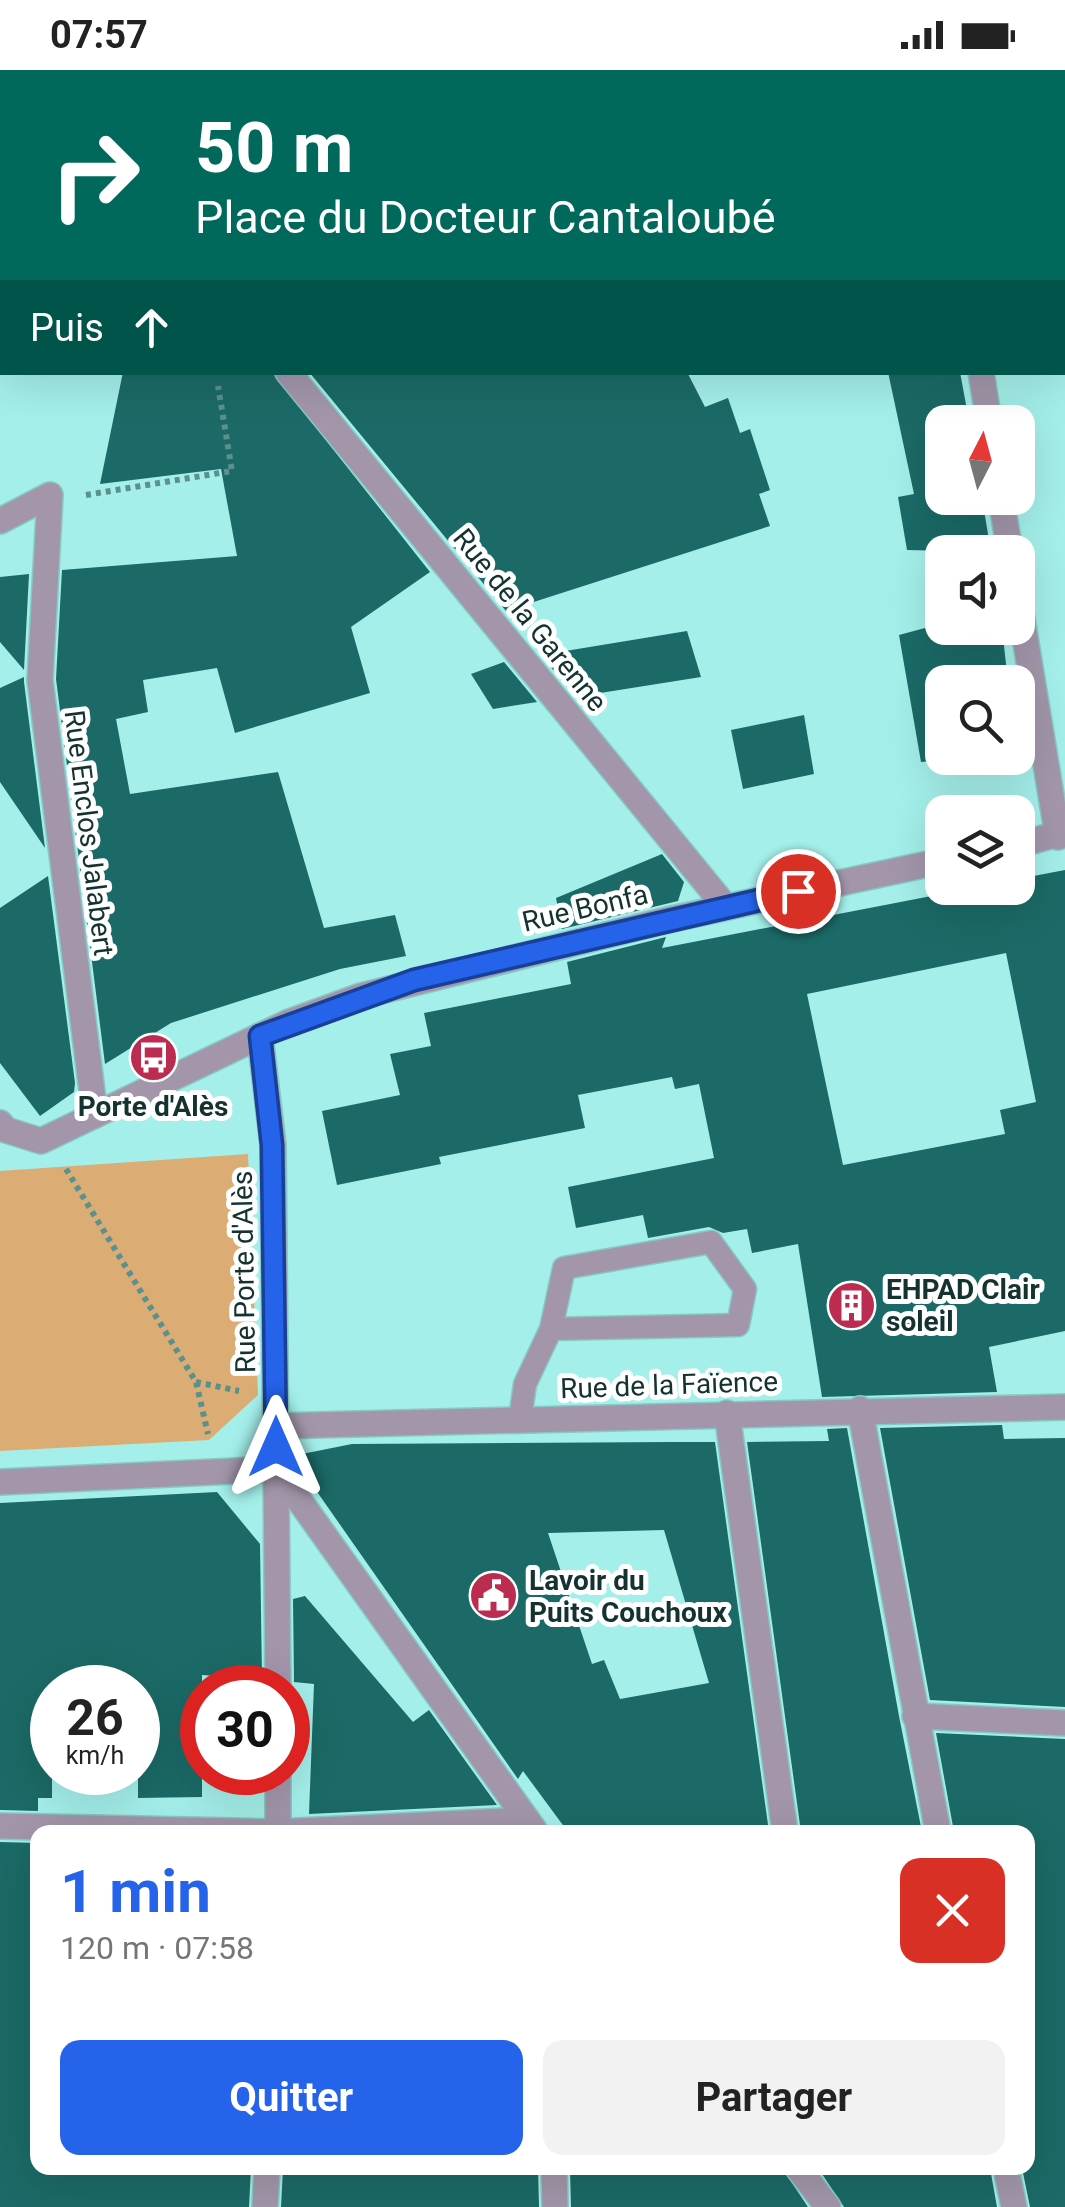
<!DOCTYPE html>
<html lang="fr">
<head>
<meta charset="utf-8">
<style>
  :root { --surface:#fff; --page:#f2f2f2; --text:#222; --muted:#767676; --accent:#2563eb }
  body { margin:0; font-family:Roboto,sans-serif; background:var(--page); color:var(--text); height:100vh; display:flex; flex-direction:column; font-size:38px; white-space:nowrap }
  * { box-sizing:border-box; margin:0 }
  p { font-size:32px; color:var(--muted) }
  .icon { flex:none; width:55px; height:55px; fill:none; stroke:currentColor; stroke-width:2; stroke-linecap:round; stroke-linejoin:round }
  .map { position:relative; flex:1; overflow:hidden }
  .drawer { position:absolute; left:30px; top:1755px; width:1005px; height:350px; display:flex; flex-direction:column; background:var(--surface); border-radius:20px; box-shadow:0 10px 40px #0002 }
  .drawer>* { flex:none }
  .hud { position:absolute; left:0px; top:0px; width:1065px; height:305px; box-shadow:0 10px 40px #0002; background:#00695c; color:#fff; overflow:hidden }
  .needle { width:65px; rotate:6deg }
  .controls { position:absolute; left:925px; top:335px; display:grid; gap:20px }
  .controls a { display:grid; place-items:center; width:110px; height:110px; border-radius:20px; background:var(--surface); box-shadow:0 10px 40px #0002; font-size:50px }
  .speed { position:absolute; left:30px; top:1595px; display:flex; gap:20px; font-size:50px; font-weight:700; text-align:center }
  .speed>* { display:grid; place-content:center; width:130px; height:130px; border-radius:50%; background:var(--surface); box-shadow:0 10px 40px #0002; line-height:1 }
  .speed small { font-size:25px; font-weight:400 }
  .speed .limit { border:15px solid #d22; background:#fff; color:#111 }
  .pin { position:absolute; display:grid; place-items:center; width:85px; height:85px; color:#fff; margin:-42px; border:5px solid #fff; border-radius:50%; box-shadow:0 2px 10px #0007 }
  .me { position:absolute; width:110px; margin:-55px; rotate:0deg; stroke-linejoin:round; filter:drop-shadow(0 0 8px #0008) }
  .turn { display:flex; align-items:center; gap:35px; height:210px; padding:0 30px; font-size:45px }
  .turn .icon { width:130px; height:130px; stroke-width:2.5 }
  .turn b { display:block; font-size:70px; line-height:85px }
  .then { display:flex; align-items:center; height:95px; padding:0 30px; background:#0003; gap:20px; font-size:38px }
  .round { display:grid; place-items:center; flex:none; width:105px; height:105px; border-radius:20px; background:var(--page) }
  .overview { display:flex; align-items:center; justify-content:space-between; height:170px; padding:0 30px }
  h1 { font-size:60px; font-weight:700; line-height:75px; color:var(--accent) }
  .cta { display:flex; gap:20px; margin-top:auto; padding:20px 30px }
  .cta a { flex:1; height:115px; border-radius:20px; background:var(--accent); color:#fff; font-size:40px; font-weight:700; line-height:115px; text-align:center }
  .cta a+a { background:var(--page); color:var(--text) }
  .status { display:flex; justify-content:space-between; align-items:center; height:70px; padding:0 50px; background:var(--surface); direction:ltr }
  .status svg { height:28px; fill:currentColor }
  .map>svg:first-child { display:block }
  .green { fill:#dbad74 }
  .building { fill:#1b6a67; fill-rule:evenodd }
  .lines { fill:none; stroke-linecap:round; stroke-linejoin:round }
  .lane-casing { stroke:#87c9c5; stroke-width:25 }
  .street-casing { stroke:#87c9c5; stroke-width:28 }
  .path { stroke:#5b908d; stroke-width:6; stroke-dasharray:5 5; stroke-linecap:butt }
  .lane { stroke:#a396ab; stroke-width:22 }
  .street { stroke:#a396ab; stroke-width:25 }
  .route-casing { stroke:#184099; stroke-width:25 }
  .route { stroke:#2563eb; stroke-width:18 }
  .labels { text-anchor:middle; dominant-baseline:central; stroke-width:10; stroke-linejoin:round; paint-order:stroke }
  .street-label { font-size:28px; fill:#133230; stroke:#fff }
  .poi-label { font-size:28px; font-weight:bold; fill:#133230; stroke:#fff; text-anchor:start }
</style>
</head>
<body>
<div class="status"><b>07:57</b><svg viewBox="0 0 49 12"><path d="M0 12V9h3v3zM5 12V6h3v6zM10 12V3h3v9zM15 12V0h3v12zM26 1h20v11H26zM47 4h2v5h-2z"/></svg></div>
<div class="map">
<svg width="1065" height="2137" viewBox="0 0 1065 2137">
  <rect width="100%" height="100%" fill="#a4efea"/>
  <polygon class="green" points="248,1084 258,1325 209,1370 0,1381 0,1101"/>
  <g class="building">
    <polygon points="123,302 272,302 430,502 351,557 370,623 235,663 217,598 143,610 148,642 116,649 130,724 278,702 324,858 395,845 406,886 340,899 171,953 105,994 56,609 62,500 237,486 221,399 100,414"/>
    <polygon points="309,302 687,302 705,337 728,328 740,363 750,359 770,420 759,424 770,456 506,541"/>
    <polygon points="888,302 960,302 969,351 942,352 942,428 982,428 991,482 907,480 898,427 914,424"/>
    <polygon points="29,504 24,600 0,572 0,507"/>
    <polygon points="925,558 1002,558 1008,612 942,612 942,690 921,692 899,565"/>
    <polygon points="687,561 701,607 575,627 541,585"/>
    <polygon points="504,592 537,632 493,639 471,604"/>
    <polygon points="24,607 24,612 45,778 0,712 0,618"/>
    <polygon points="804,645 814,704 743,719 731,660"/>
    <polygon points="662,784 684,812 678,831 562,859 556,828"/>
    <path d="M1065,800V1261L989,1277L997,1322L822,1327L798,1174L752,1183L747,1159L723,1163L709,1157L648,1168L643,1145L576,1158L568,1117L714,1088L699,1014L675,1019L672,1007L578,1025L585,1058L439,1087L441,1094L337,1115L322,1041L400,1025L390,984L431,976L424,943L571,914L567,892L666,867L662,878L973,818H1018V809ZM1006,883L1036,1032L1000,1040L1005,1064L843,1095L807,924Z"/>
    <polygon points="48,806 75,1013 74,1022 40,1046 0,993 0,838"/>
    <polygon points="1002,1355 1004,1369 1065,1368 1065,1637 930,1630 880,1358"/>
    <polygon points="847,1358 899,1646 922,1762 801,1762 747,1372 829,1371 827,1359"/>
    <path d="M672,1372H715L769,1762H568L523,1701L518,1709L292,1386L352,1374ZM664,1460L709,1613L620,1629L604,1590L592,1594L548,1463Z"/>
    <polygon points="217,1422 260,1474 262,1609 202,1605 202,1727 138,1728 138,1618 52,1618 52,1728 38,1728 38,1741 0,1740 0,1433"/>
    <polygon points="305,1526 413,1652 429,1640 497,1735 309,1744 314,1614 294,1612 293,1529"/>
    <polygon points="936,1663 1065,1669 1065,2137 1030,2137 1022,2098 1028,2098 1028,1762 954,1762"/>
    <polygon points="0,1772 38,1773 38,2098 251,2098 249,2137 0,2137"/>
    <polygon points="283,2098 538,2098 539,2137 281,2137"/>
    <polygon points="570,2098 782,2098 808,2137 571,2137"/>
    <polygon points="818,2098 990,2098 997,2137 844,2137"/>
  </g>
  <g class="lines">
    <defs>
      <polyline id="lane" points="520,1349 525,1314 551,1259 564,1198 711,1172 745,1219 738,1255 551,1259"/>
      <g id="street">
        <polyline points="931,0 931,2"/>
        <polyline points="0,31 2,34"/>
        <polyline points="288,302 725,836"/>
        <polyline points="981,302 989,352"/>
        <polyline points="1001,428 1010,482"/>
        <polyline points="0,451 50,425 40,610 95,1045"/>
        <polyline points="1018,525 1058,767"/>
        <polyline points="1018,775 1065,762"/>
        <polyline points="260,966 273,1075 278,1618"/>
        <polyline points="0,1053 6,1060 41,1071 287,953 361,926 667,850 942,791"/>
        <polyline points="860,1339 938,1762"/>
        <polyline points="727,1343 785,1762"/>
        <polyline points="274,1356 1065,1337"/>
        <polyline points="277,1399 535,1761"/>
        <polyline points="0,1412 277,1399"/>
        <polyline points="915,1646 1065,1653"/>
        <polyline points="278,1702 278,1762"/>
        <polyline points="0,1756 278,1762 527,1750"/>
        <polyline points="554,2098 555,2137"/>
        <polyline points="798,2098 828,2137"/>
        <polyline points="1006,2098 1014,2137"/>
        <polyline points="265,2137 267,2098"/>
      </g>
    </defs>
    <use href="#lane" class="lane-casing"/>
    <use href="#street" class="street-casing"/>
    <g class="path">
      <polyline points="86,425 232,401 218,316"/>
      <polyline points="66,1099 196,1312 208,1364"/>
      <polyline points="196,1312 239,1321"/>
    </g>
    <use href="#lane" class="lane"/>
    <use href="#street" class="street"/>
  </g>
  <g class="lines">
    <defs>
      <polyline id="route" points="276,1377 272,1075 260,966 414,910 798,821"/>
    </defs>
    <use href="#route" class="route-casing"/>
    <use href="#route" class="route"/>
  </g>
  <defs>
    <symbol id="bus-disc" viewBox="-11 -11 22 22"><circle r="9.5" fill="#bc2b50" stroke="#fff"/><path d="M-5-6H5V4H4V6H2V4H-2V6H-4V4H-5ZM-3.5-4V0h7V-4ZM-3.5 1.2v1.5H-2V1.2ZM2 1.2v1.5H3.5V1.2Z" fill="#fff"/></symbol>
    <symbol id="building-disc" viewBox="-11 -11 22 22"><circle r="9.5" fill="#bc2b50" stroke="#fff"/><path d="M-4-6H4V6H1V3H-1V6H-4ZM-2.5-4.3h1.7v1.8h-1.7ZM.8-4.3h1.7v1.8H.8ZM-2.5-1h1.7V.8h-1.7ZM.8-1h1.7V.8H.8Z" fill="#fff"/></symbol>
    <symbol id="civic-disc" viewBox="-11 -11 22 22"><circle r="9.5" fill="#bc2b50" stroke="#fff"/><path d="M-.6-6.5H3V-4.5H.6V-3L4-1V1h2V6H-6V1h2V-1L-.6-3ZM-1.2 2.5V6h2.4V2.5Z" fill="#fff"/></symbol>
  </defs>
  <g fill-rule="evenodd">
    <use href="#bus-disc" x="126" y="960" width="55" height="55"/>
    <use href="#building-disc" x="824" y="1208" width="55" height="55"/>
    <use href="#civic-disc" x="466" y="1498" width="55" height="55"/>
  </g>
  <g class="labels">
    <g class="street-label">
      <text transform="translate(530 550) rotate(51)">Rue de la Garenne</text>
      <text transform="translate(89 763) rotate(83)">Rue Enclos Jalabert</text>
      <text transform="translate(585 838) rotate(-13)">Rue Bonfa</text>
      <text transform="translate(244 1202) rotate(-91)">Rue Porte d'Alès</text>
      <text transform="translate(669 1315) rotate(-2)">Rue de la Faïence</text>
    </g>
    <g class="poi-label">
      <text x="153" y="1036" text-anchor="middle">Porte d'Alès</text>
      <text x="886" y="1219">EHPAD Clair<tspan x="886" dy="32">soleil</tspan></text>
      <text x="529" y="1510">Lavoir du<tspan x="529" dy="32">Puits Couchoux</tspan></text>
    </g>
  </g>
</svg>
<div class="controls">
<a><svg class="needle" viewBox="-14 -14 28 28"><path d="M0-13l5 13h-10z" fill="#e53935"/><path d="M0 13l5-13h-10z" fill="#767676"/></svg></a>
<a><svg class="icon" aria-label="sound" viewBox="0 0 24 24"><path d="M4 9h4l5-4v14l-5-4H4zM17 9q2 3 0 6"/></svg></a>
<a><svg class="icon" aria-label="search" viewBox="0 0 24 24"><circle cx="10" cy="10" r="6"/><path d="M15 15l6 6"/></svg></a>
<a><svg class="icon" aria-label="layers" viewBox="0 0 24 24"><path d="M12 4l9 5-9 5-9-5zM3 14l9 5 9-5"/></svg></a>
</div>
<div class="speed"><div>26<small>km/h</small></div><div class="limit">30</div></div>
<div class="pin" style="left:798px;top:821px;background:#d93025"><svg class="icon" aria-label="arrive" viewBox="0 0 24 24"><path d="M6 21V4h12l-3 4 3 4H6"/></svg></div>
<svg class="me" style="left:276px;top:1377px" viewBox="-20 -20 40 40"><path d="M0-17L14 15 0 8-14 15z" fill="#2563eb" stroke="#fff" stroke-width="4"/></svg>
<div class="hud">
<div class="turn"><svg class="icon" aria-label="right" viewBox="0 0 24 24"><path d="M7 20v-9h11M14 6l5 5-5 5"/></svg><div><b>50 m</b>Place du Docteur Cantaloubé</div></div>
<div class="then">Puis<svg class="icon" aria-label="ahead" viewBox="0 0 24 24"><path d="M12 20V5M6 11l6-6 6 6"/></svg></div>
</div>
<section class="drawer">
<div class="overview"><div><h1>1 min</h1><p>120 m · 07:58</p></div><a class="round" style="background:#d93025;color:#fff"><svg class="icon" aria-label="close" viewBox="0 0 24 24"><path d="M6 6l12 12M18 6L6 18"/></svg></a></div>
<div class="cta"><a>Quitter</a><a>Partager</a></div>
</section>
</div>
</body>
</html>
